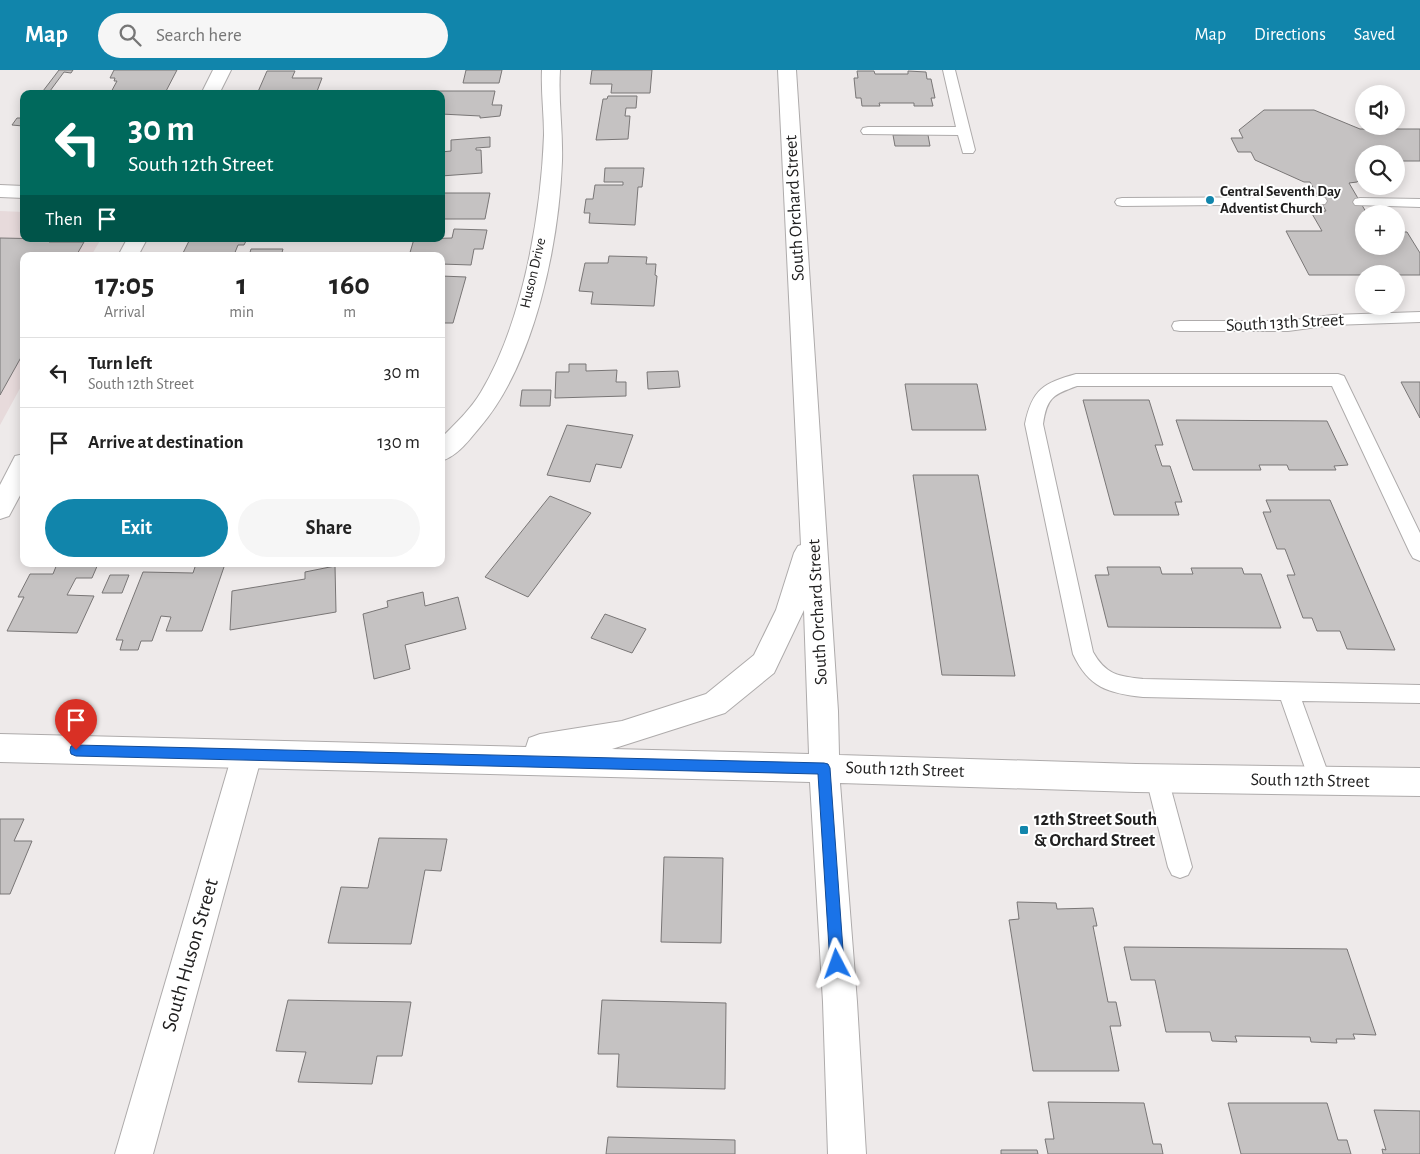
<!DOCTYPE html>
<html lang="en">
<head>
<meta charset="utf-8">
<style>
  :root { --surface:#fff; --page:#f6f6f6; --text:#222; --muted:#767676; --line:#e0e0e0; --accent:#1185ab }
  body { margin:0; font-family:"Alegreya Sans",sans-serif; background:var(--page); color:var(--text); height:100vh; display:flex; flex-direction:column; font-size:19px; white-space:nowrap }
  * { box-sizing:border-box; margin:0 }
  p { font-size:16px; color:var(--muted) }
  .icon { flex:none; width:28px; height:28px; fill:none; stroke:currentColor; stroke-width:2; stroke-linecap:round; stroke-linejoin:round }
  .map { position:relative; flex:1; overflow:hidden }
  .details { position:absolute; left:20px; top:182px; width:425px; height:315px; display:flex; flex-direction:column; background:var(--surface); border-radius:10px; box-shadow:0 2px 12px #0003 }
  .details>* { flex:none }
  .guide { position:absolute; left:20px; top:20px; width:425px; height:152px; border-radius:10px; box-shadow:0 2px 12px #0003; background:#00695c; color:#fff; overflow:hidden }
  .controls { position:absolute; left:1355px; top:15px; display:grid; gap:10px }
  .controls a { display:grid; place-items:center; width:50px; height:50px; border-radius:50%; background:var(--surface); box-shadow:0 2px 12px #0003; font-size:25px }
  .pin { position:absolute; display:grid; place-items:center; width:42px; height:42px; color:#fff; margin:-51px -21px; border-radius:50% 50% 50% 0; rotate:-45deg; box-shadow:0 0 5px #0007 }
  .pin .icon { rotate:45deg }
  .me { position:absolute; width:55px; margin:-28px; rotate:356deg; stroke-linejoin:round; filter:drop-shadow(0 0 4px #0008) }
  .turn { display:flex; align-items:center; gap:18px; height:105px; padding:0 25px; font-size:22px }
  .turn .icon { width:65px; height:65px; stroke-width:2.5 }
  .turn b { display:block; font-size:35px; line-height:42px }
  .then { display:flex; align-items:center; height:48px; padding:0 25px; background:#0003; gap:10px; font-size:19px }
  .eta { display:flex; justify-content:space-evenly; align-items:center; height:85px; text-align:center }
  .eta b { font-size:30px; font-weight:600; line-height:35px }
  .button { display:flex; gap:10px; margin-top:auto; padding:10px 25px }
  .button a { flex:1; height:58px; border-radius:30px; background:var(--accent); color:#fff; font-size:20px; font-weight:600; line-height:58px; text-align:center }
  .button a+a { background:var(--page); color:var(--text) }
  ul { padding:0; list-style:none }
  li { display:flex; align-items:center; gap:15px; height:70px; padding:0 25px; border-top:1px solid var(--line) }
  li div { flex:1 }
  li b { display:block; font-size:19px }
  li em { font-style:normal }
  header { display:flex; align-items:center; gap:30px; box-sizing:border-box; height:70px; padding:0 25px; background:var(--accent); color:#fff }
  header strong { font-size:24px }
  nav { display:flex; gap:28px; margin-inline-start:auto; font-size:18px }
  .search { width:350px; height:45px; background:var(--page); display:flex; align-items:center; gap:12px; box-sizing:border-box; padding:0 18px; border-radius:28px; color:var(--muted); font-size:19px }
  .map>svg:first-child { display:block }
  .built { fill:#e7dadb }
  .building { fill:#c5c2c2; stroke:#797676 }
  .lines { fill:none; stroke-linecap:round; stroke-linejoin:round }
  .lane-casing { stroke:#aeabab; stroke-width:2 }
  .street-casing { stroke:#aeabab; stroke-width:2 }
  .secondary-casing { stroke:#aeabab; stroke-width:2 }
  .lane { fill:#fff; fill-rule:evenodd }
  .street { fill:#fff; fill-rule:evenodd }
  .secondary { fill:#fff; fill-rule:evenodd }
  .route { fill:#1a73e8; stroke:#114b97 }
  .poi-dot { fill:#1185ab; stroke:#fff; stroke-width:2 }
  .labels { text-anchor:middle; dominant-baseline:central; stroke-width:4; stroke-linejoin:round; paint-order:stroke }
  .far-poi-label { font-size:15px; font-weight:bold; fill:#212020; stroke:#fff; text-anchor:start }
  .far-street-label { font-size:15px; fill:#212020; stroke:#fff }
  .street-label { font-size:18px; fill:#212020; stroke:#fff }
  .poi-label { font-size:18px; font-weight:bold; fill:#212020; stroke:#fff; text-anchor:start }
  .near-street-label { font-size:21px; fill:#212020; stroke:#fff }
</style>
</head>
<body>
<header>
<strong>Map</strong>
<div class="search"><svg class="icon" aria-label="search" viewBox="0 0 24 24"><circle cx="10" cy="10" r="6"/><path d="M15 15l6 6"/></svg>Search here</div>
<nav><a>Map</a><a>Directions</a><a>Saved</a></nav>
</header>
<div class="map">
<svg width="1420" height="1084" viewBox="0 0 1420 1084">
  <rect width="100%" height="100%" fill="#eeeaea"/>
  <polygon class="built" points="0,141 24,142 24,169 101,169 91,186 24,186 24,311 0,355"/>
  <g class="building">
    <polygon points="59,0 73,0 71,3 64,2 50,21 43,21"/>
    <polygon points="114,0 177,0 165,23 110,24 117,11 114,11 115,8 110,8"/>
    <polygon points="466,0 502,0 499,13 463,13"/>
    <polygon points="592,0 652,0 650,23 611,23 612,14 590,14"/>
    <polygon points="267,1 295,1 292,8 322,8 316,24 257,24"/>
    <polygon points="857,1 874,1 875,4 908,4 908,1 926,2 927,9 931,9 935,28 931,28 933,36 914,36 914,33 879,33 880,36 862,36 861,28 856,28 854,8 858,8"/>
    <polygon points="422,21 495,21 492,35 502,35 500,46 480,48 480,46 441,44 441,24 422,24"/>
    <polygon points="608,26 637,26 636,38 626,38 625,46 630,46 628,69 596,70 603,29 607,29"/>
    <polygon points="1264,40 1314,40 1360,59 1420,59 1420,91 1396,91 1396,84 1364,84 1364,106 1357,112 1349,113 1366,142 1382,142 1384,144 1364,144 1364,176 1396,176 1396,162 1407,162 1420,183 1420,205 1309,205 1286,161 1322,161 1311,142 1326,141 1310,112 1304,112 1255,90 1251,82 1238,82 1231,68 1243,68 1239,60"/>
    <polygon points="17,48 24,48 23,56 12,55"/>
    <polygon points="893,65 928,65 930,76 895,76"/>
    <polygon points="490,67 490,77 476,78 476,80 481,80 482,103 441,106 441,82 451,81 451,70"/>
    <polygon points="605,98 644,98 642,117 638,117 635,155 589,153 590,143 584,143 586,129 593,129 595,115 623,115 623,112 604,112"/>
    <polygon points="441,123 490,123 485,149 441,149"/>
    <polygon points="454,159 487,160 483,179 474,179 471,195 441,194 441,186 409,186 414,169 452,168"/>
    <polygon points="0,168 51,169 49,172 84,172 76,186 24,186 24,282 0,325"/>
    <polygon points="190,169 247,169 244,175 238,175 234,185 214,185 215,183 183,183"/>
    <polygon points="251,179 283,179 281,186 249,186"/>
    <polygon points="609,186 647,187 646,194 656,194 655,205 657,206 654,236 591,234 593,222 579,221 585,193 608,193"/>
    <polygon points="441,206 466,207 453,253 441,253"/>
    <polygon points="569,294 586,294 586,301 617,300 616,312 626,312 626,326 555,328 556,302 569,302"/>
    <polygon points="678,301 680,317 648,319 647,302"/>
    <polygon points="1401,312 1420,312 1420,348"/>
    <polygon points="905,314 977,314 986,360 912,360"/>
    <polygon points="522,320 551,320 550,336 520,336"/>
    <polygon points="1083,330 1149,330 1163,375 1155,375 1162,396 1170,396 1182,432 1175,432 1179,445 1114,445"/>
    <polygon points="1176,350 1327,351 1348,395 1334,396 1336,400 1289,400 1287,395 1259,395 1261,400 1193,400"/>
    <polygon points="567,355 633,365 621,398 596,394 590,412 547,405"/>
    <polygon points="913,405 978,405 1015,606 942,605"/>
    <polygon points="550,426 591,443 528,527 485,507"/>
    <polygon points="1266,430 1330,430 1395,580 1347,579 1340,561 1317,561 1312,548 1303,548 1287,505 1295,505 1285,479 1277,479 1263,442 1271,442"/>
    <polygon points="57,494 98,494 92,508 76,508 67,525 94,526 77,563 7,561 24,527 18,527 30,504 53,504"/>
    <polygon points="196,494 225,494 202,561 166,561 171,547 161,546 152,571 141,571 138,580 120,580 123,570 116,570 143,502 193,503"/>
    <polygon points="335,496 336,542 230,560 232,521 305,509 305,502"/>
    <polygon points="1107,497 1160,497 1162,504 1193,504 1191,498 1242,498 1244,504 1261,504 1281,558 1108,557 1095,505 1109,505"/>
    <polygon points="110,505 129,505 122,523 102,523"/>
    <polygon points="423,522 425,536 458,527 466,559 405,575 410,599 374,609 363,544 388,537 387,531"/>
    <polygon points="605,544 646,559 632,583 591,568"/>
    <polygon points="0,749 24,749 14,771 32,771 10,824 0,824"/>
    <polygon points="379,768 447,769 441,801 425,800 411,874 328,873 341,817 368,818"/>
    <polygon points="664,787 723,788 721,873 661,872"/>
    <polygon points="1017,832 1056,833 1057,839 1093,838 1097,856 1093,856 1108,932 1116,932 1121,956 1110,956 1119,1001 1033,1001 1009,850 1019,849"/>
    <polygon points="1124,877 1347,879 1376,965 1353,964 1355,969 1336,969 1337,973 1311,972 1310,967 1235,966 1237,972 1212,971 1210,962 1166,962 1155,910 1131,910"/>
    <polygon points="288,930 411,932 402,986 377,986 372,1014 298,1012 306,982 276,981"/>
    <polygon points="602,930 726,933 725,1019 617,1017 619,984 598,984"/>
    <polygon points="1048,1032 1144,1033 1153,1074 1161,1074 1163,1084 1048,1084 1045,1069 1054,1069"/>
    <polygon points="1228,1033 1327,1033 1338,1070 1347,1070 1351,1084 1241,1084"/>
    <polygon points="1374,1040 1420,1041 1420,1084 1383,1084 1382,1079 1386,1080"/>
    <polygon points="608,1067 735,1070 735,1084 606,1084"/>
    <polygon points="1001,1080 1037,1080 1038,1084 1001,1084"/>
  </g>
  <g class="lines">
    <defs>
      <g id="lane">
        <polygon points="943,0 955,0 975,80 973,83 963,83 958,65 863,64 861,61 863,58 868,57 956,57"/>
        <polygon points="1320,127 1325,128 1327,131 1325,134 1122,136 1117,135 1115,132 1117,129 1122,128"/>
        <polygon points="1360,128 1420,129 1420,137 1355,135 1353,132 1355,129"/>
        <polygon points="1420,242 1420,252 1332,255 1288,261 1180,261 1174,260 1172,256 1174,252 1180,251 1288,251 1332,245"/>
        <path d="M1076,304H1338L1344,306L1420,463V491L1413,488L1410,483L1332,316H1077C1052,325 1047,328 1043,354L1093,582C1106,605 1118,606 1143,609L1420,615V633L1302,631L1331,711L1328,718L1320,721L1312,718L1281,630L1143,627C1108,623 1089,618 1073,584L1025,354C1032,319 1044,313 1076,304Z"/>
        <polygon points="1157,698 1165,701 1168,708 1192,797 1188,805 1180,808 1172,805 1168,797 1146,708 1149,701"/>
      </g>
      <g id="street">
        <polygon points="213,0 231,0 219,24 201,24"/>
        <path d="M542,0H560C558,30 563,61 562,91C559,173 535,293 480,357C469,370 458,386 441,391V368C455,354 471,339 481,322C523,252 541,145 544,65C544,43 541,22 542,0Z"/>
        <polygon points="0,115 24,116 24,128 0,127"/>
        <polygon points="127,169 147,169 138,186 118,186"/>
        <polygon points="24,384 24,418 9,446 0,449 0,415 15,386"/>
        <polygon points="247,671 258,675 262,685 153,1084 115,1084 232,685 236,675"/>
      </g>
      <path id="secondary" d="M778,0H796L838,641L839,685L1136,694L1420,698V726L1136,722L840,713L857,932L866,1084H828L823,932L810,712L0,692V664L526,677L529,668L540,664L622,651L706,624L754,585L776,540L794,483L798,476L801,475ZM804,540L809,684L612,679L725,643L774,603Z"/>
    </defs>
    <use href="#lane" class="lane-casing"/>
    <use href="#street" class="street-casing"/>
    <use href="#secondary" class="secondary-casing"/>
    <use href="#lane" class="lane"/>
    <use href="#street" class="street"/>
    <use href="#secondary" class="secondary"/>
  </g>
  <polygon class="route" points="76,675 824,693 828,694 830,698 844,894 842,899 837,901 832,899 830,894 818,704 76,686 71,684 70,680 71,676"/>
  <g class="poi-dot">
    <circle cx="1210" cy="130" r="5"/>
    <rect x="1019" y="755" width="10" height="10" rx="2.5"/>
  </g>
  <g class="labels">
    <g class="far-poi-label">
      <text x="1220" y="121">Central Seventh Day<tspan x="1220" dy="17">Adventist Church</tspan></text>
    </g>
    <g class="far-street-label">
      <text transform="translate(533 203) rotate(-77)">Huson Drive</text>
    </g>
    <g class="street-label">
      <text transform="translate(795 138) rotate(-93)">South Orchard Street</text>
      <text transform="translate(1285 253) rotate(-3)">South 13th Street</text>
      <text transform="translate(818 542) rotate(-93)">South Orchard Street</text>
      <text transform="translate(905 700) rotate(2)">South 12th Street</text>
      <text transform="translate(1310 711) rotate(1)">South 12th Street</text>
    </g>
    <g class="poi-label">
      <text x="1034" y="750">12th Street South<tspan x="1034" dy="21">&amp; Orchard Street</tspan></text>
    </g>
    <g class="near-street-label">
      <text transform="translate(190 885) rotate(-74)">South Huson Street</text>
    </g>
  </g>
</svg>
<div class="controls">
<a><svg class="icon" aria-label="sound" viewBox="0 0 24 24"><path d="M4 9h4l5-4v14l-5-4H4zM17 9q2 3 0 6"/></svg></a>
<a><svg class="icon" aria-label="search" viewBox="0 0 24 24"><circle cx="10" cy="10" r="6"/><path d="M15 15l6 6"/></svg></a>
<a>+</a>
<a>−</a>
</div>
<div class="pin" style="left:76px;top:680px;background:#d93025"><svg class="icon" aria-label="arrive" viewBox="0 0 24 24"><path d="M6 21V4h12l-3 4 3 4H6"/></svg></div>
<svg class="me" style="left:837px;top:894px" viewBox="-20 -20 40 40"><path d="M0-17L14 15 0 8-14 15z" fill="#1a73e8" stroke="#fff" stroke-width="4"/></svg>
<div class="guide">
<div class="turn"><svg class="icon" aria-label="left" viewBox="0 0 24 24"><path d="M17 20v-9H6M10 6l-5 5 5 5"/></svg><div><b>30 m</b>South 12th Street</div></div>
<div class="then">Then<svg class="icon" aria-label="arrive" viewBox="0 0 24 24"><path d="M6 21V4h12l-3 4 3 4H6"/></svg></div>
</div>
<section class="details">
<div class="eta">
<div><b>17:05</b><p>Arrival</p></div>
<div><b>1</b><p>min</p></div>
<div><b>160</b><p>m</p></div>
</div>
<ul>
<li><svg class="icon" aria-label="left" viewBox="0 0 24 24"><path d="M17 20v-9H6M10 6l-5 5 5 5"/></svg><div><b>Turn left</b><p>South 12th Street</p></div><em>30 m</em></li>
<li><svg class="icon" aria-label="arrive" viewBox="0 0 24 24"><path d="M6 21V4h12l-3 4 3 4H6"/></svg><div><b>Arrive at destination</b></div><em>130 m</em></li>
</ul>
<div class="button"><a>Exit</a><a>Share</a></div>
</section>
</div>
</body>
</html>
